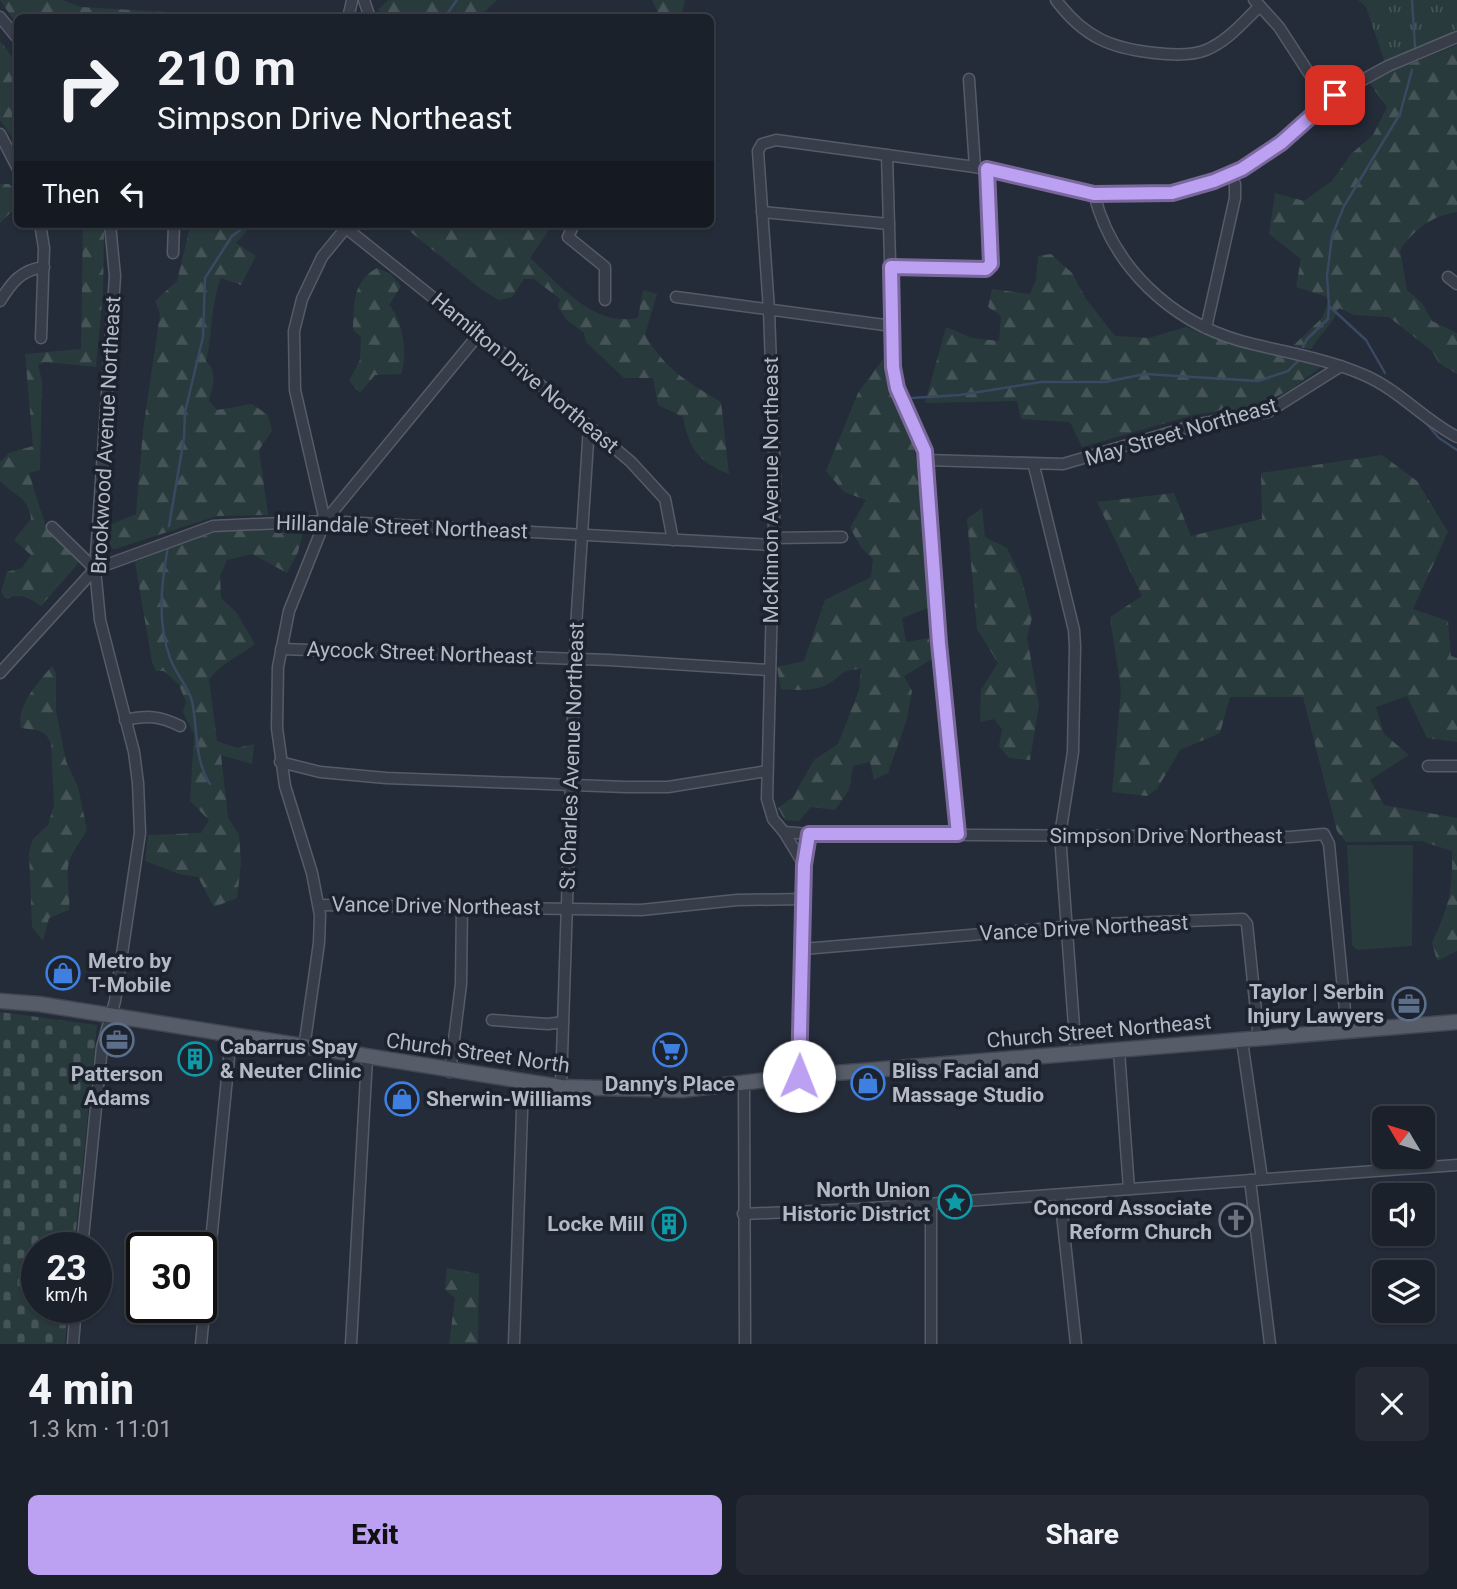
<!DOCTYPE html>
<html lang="en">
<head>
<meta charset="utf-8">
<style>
  :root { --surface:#1b212b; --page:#242933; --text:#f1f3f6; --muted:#a0a3a9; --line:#393e47; --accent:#bca0f2 }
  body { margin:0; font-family:Roboto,sans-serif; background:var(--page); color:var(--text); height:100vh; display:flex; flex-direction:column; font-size:26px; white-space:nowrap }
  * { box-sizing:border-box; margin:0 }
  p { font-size:23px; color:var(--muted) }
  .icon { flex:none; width:38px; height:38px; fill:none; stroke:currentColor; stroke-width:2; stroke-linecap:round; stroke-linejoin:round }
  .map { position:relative; height:1344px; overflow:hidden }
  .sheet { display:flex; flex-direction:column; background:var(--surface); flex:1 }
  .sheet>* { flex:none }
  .banner { position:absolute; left:14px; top:14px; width:700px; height:214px; border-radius:10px; box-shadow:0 2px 5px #0004,0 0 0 2px var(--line); background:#1b212b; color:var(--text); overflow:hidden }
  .needle { width:46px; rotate:308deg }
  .tools { position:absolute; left:1372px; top:1106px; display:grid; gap:14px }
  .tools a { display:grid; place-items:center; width:63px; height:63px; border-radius:10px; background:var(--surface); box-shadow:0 2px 5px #0004,0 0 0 2px var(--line); font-size:35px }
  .speed { position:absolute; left:21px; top:1232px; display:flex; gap:14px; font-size:35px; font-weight:700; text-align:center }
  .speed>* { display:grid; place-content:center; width:91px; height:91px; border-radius:50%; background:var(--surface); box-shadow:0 2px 5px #0004,0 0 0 2px var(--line); line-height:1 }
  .speed small { font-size:18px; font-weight:400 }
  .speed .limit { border:4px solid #111; border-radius:10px; background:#fff; color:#111 }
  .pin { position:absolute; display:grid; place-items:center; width:60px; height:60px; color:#fff; margin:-30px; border-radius:14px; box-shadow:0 4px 10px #0006 }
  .me { position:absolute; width:77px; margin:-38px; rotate:1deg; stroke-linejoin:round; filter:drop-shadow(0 0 5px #0008) }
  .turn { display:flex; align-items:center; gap:24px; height:147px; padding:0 28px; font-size:32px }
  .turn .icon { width:91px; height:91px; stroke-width:2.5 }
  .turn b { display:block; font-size:49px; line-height:60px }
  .then { display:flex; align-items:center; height:66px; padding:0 28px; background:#0003; gap:14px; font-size:26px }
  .round { display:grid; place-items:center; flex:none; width:74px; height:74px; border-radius:10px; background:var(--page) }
  .headline { display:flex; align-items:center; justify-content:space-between; height:119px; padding:0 28px }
  h1 { font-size:42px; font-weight:800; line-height:52px }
  .primary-button { display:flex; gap:14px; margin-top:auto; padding:14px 28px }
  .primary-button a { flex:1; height:80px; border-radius:10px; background:var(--accent); color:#111; font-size:28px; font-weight:800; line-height:80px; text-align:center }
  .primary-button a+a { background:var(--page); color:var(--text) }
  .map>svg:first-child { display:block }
  .grass { fill:url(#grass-tufts) }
  .forest { fill:url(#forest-firs) }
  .cemetery { fill:url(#cemetery-stones) }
  .pitch { fill:#293a3c }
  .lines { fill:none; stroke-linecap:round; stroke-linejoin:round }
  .stream { stroke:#3b4861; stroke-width:2.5 }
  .minor-casing { stroke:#565c67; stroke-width:13 }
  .major-casing { stroke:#414752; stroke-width:17 }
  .minor { stroke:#383e49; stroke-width:10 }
  .major { stroke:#565d69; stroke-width:14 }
  .route-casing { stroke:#7a689d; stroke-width:18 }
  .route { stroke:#bca0f2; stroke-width:12 }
  .labels { text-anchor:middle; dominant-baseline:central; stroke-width:7; stroke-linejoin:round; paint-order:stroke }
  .street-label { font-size:21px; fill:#b3b9c5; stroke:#1d232e }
  .poi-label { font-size:21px; font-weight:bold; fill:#b3b9c5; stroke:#1d232e; text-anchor:start }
</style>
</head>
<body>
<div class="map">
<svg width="1457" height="1344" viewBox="0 0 1457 1344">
  <defs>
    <pattern id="grass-tufts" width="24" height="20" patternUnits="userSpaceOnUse" patternTransform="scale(1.75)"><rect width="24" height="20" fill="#293a3c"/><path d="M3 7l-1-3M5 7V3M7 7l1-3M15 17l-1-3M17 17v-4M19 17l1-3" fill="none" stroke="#465457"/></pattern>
    <pattern id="forest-firs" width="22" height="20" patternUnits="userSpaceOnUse" patternTransform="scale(1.75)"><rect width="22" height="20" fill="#293a3c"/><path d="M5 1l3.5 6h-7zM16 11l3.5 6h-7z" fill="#465457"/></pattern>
    <pattern id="cemetery-stones" width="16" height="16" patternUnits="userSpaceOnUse" patternTransform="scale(1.75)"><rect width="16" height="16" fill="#293a3c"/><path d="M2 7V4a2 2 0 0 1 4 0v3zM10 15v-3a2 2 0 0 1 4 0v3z" fill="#465457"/></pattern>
  </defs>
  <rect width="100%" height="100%" fill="#242c39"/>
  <polygon class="grass" points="1358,0 1457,0 1457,35 1385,63 1366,7"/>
  <g class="forest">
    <polygon points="0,0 62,0 81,7 249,17 18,18 17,25"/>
    <polygon points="388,0 497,0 479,17 379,17 379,9"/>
    <polygon points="652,0 685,0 681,17 660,17"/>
    <polygon points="0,41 17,63 17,137 12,137 0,120"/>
    <path d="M1457,45V212C1431,216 1415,229 1400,250L1407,290L1422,303L1432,321L1457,333V374L1439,363L1432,351L1389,317L1354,315L1339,308C1332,325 1320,334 1311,349L1293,346L1322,318L1330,298L1296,287L1301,259L1269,234L1275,193L1304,201L1332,181L1351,154L1373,135L1387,107L1368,81Z"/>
    <polygon points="0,184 9,184 18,193 16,207 0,223"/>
    <path d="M83,224H102L104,233L103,291L96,367L45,362L38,365L42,381L40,470L29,473L45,524L58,541L81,560L41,606C29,598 21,592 6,599L1,592L7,572L22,568L31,555L14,540L31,519C29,497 13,495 0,481V462L9,453L33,446L25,354L81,349Z"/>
    <path d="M198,224H253L236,243L256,256L241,285L221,278C210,305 213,333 206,361C218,373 213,385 209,401L217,410L252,404L268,415L272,431L259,450L268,515L217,516L115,549L109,548L110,525L136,514L143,430L160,314L155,301L177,281L190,227Z"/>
    <path d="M401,224H547L551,227L530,258C561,286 593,327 638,318L643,290L657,294L645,334C663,368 689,383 721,402L729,474C699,462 689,449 683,417L658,405L653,378H624L586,342L584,333L567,320L558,307L560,299L534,279H524L512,297L499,300L482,290Z"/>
    <polygon points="1051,254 1072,273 1086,299 1115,336 1149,338 1186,327 1252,350 1321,367 1290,390 1252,408 1197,414 1082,447 1070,422 1021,419 1017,401 925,403 946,327 972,338 999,341 1001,316 988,307 992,289 1030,294 1036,280 1038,256"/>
    <path d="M377,268L391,274L401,286L389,305C403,320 408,355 401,374L375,375L360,393L349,381L360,360L361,337L353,330C354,304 352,282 377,268Z"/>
    <path d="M886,355L912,440L921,483L928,608L902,618L906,642L929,638L932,659L904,676L912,691L907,719L888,773L874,780L870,762L853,766L849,790L835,810L811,807L799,821L785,820L778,808L793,797L814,760L838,744L859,690L861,669C836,670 843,677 826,685C811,692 796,690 781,689L777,667L804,661L825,600L871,577L873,559L861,547L850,528L866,500L844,492L826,471L858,393Z"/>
    <path d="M1382,455L1417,481L1448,532L1413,609L1448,621L1451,656L1457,658V742L1427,738L1407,696L1376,707L1384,734L1409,755L1370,780L1384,805L1457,818V951L1437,961L1432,942C1449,908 1453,888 1452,851L1421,841L1346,842L1337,831L1303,697H1230L1220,733L1180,750L1157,789L1147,796L1112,792L1121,690L1110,617L1142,596L1097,502L1174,493L1191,536L1262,519L1261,473Z"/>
    <polygon points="982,508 985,537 1007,548 1021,577 1032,618 1027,637 1039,705 1030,760 1009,758 999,746 1002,729 994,719 980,722 981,690 998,663 977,629 967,519"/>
    <path d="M304,528L298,552L287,573L252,554L227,560L220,576L221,598L236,612L255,644C237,658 222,662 209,680L217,741L237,748L254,744L252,764L221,755L228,817L239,835L241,863L237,898L214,907L198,877L179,874L145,861L148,835L201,833L209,820L190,801L194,735L183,712L186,702L179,685L164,671H156L152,662L135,562L184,541L218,532Z"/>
    <path d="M52,666L56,673V711L66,761L78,787L87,830C82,839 74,849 70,859C64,874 71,894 69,910L49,918L43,941L32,927L29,852L33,839L48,825L54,805L51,743C45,729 36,730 21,728C16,705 38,683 52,666Z"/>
    <polygon points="447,1268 479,1274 478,1344 449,1344 455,1298 445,1290"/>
  </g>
  <polygon class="cemetery" points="0,1012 97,1025 74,1248 37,1248 37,1307 68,1307 65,1344 0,1344"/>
  <polygon class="pitch" points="1347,845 1413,845 1412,946 1357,950 1352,945"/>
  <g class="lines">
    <g class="stream">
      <polyline points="1412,0 1415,47"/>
      <polyline points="444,18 457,0"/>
      <polyline points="1303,347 1307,339 1328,319 1329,306"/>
      <polyline points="1385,373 1366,340 1329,306 1327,276 1332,236 1344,206 1400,114 1412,70"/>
      <polyline points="911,398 960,395 1041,382 1105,382 1145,374 1258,381 1288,371 1299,360"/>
      <polyline points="1426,423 1439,438 1457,450"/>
      <polyline points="169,526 184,438 185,412 203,337 205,278 232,236 249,224"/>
      <path d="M168,547C161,584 157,622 170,658C175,673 188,686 192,701C198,729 194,760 210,784"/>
    </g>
    <defs>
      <g id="minor">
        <polyline points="364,0 370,18"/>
        <path d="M1056,0C1068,16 1082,30 1100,39C1123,51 1182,60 1206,50C1228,41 1243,22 1260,6L1254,0"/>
        <polyline points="1260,6 1279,27 1327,101"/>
        <polyline points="0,17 18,39"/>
        <polyline points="348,18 352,1"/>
        <polyline points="969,79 975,167"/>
        <polyline points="0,134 18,169"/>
        <polyline points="887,155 893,367 897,388 925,451 939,644 958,834"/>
        <path d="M1094,194C1112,266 1170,321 1241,341C1282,352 1325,358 1364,375C1399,390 1424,420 1457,437"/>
        <polyline points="762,212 889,224"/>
        <polyline points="40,224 44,248 41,338"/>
        <polyline points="574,224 568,237 605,267 605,300"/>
        <polyline points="346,228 511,360 631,462 665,499 673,540"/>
        <polyline points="173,253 174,224"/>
        <polyline points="891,267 986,269 991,264 987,169"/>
        <polyline points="1448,277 1457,284"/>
        <polyline points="676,297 892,326"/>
        <path d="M0,301C12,282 21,270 44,267"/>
        <polyline points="1206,328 1235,198 1235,184 1230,175"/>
        <polyline points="926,460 1063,464 1199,424 1268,412 1341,366"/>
        <polyline points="1034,466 1074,630 1075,647 1073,752 1060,835 1076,1054"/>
        <polyline points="325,521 295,390 294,331 302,299 322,257 349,224"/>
        <polyline points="52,527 95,569"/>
        <polyline points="773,538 842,537"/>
        <polyline points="281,649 609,660 769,670"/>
        <polyline points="0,673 95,569 213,526 325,521 773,545"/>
        <path d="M125,720C148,715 160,716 180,726"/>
        <polyline points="280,762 320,772 386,778 626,787 668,787 767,771"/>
        <polyline points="1428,766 1457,766"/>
        <polyline points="784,832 804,865"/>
        <polyline points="319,905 641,910 737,900 804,899"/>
        <polyline points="803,949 1100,924 1243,919 1247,924 1259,1040"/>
        <polyline points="492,1020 548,1024 563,1022"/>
        <polyline points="1347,1031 1329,844 1324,834 1290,837 809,834 784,832 773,819 767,799 775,480 769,310 758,151 762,144 776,140 975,167 1094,194 1172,193 1214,181 1242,169 1281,143 1335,95 1388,66 1457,37"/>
        <polyline points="1242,1041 1262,1179"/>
        <polyline points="304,1048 319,943 320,915 312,873 285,786 277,728 278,667 289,611 325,521 479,334"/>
        <polyline points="1119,1051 1129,1189"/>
        <polyline points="450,1072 461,984 462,906"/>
        <polyline points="799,1076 804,865 809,834"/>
        <polyline points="744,1082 745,1344"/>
        <polyline points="561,1087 576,627 589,426"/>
        <polyline points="1250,1180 1270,1344"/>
        <polyline points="1060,1195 1076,1344"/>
        <polyline points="743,1214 859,1209 1457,1165"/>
        <polyline points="82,1248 102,1047 115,1001 140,833 138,783 134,752 100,620 95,569 115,276 110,224"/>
        <polyline points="73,1344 76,1307"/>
        <polyline points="201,1344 231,1037"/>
        <polyline points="351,1344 367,1058"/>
        <polyline points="514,1344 523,1082"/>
        <polyline points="931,1344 931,1204"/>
      </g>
      <polyline id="major" points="0,1001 39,1004 561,1087 682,1090 799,1076 1457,1022"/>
    </defs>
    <use href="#minor" class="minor-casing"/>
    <use href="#major" class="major-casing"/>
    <use href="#minor" class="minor"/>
    <use href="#major" class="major"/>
  </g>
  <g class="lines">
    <defs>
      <polyline id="route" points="799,1076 804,865 809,834 958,834 939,643 925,451 897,388 893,367 891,267 986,269 991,264 987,169 1094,194 1172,193 1214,181 1242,169 1281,143 1335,95"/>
    </defs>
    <use href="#route" class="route-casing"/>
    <use href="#route" class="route"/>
  </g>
  <defs>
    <symbol id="shop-ring" viewBox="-11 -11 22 22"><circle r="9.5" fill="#1d232e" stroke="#3f7fe0" stroke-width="1.5"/><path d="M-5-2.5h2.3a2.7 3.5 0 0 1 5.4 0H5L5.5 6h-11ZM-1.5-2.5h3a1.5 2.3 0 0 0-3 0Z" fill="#3f7fe0"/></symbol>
    <symbol id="office-ring" viewBox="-11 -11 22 22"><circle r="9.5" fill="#1d232e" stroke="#5c6f8a" stroke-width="1.5"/><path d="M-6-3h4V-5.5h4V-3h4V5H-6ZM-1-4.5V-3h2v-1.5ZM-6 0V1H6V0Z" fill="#5c6f8a"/></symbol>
    <symbol id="supermarket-ring" viewBox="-11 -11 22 22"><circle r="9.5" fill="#1d232e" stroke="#3f7fe0" stroke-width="1.5"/><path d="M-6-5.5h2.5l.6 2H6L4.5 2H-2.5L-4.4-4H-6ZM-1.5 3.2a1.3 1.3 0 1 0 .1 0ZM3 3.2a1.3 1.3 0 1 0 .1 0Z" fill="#3f7fe0"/></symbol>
    <symbol id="building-ring" viewBox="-11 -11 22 22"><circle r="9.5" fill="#1d232e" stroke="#0f9aa8" stroke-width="1.5"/><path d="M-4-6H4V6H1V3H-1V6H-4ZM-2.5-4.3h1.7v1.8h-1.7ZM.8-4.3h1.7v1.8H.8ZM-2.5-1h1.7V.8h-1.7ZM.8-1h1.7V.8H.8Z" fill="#0f9aa8"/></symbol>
    <symbol id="sight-ring" viewBox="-11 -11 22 22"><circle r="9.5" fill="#1d232e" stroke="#0f9aa8" stroke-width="1.5"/><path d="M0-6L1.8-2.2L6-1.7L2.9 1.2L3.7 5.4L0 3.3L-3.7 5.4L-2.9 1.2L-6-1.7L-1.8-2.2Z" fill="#0f9aa8"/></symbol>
    <symbol id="church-ring" viewBox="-11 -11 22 22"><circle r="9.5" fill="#1d232e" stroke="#6b7280" stroke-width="1.5"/><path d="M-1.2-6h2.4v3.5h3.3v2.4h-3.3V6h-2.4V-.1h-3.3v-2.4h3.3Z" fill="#6b7280"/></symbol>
  </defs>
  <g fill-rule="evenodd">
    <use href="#shop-ring" x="44" y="954" width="38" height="38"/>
    <use href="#office-ring" x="1390" y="985" width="38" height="38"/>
    <use href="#office-ring" x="98" y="1021" width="38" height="38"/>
    <use href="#supermarket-ring" x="651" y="1031" width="38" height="38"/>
    <use href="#building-ring" x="176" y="1040" width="38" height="38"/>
    <use href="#shop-ring" x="849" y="1064" width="38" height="38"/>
    <use href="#shop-ring" x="383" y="1080" width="38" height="38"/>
    <use href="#sight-ring" x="936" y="1183" width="38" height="38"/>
    <use href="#church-ring" x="1217" y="1201" width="38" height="38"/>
    <use href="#building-ring" x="650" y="1205" width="38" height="38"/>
  </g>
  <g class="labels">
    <g class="street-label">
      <text transform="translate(525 373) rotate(40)">Hamilton Drive Northeast</text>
      <text transform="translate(1181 432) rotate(-16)">May Street Northeast</text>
      <text transform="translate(106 435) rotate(-87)">Brookwood Avenue Northeast</text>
      <text transform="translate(771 490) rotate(-90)">McKinnon Avenue Northeast</text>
      <text transform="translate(402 527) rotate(2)">Hillandale Street Northeast</text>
      <text transform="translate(420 653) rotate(2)">Aycock Street Northeast</text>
      <text transform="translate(572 756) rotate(-88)">St Charles Avenue Northeast</text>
      <text x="1166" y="836">Simpson Drive Northeast</text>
      <text transform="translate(436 906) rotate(1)">Vance Drive Northeast</text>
      <text transform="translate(1084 928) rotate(-3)">Vance Drive Northeast</text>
      <text transform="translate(1099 1031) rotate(-5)">Church Street Northeast</text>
      <text transform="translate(478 1053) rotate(8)">Church Street North</text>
    </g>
    <g class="poi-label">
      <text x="88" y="961">Metro by<tspan x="88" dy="24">T-Mobile</tspan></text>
      <text x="1384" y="992" text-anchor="end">Taylor | Serbin<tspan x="1384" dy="24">Injury Lawyers</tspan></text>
      <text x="220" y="1047">Cabarrus Spay<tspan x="220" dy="24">&amp; Neuter Clinic</tspan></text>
      <text x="892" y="1071">Bliss Facial and<tspan x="892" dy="24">Massage Studio</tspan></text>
      <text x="117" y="1074" text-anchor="middle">Patterson<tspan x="117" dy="24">Adams</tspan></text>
      <text x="670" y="1084" text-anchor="middle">Danny's Place</text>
      <text x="426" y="1099">Sherwin-Williams</text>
      <text x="930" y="1190" text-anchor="end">North Union<tspan x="930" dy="24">Historic District</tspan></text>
      <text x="1212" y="1208" text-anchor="end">Concord Associate<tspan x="1212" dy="24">Reform Church</tspan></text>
      <text x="644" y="1224" text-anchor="end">Locke Mill</text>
    </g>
  </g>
</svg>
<div class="tools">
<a><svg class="needle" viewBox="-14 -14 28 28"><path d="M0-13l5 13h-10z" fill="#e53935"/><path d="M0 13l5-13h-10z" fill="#a0a3a9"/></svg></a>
<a><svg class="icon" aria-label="sound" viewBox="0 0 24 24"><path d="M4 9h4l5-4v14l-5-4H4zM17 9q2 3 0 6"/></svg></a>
<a><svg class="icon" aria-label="layers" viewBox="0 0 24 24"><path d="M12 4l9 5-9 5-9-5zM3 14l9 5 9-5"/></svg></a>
</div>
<div class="speed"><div>23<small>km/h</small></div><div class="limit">30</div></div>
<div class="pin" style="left:1335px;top:95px;background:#d93025"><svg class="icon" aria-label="arrive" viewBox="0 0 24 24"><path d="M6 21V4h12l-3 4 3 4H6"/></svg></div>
<svg class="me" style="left:799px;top:1076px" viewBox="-20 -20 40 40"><circle r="19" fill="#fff"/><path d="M0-13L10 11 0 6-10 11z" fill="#bca0f2"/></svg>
<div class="banner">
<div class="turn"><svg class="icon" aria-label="right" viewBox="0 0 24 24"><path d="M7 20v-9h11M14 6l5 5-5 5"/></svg><div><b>210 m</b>Simpson Drive Northeast</div></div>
<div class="then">Then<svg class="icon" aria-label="left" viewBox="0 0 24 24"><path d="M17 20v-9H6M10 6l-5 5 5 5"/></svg></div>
</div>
</div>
<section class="sheet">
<div class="headline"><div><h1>4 min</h1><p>1.3 km · 11:01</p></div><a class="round"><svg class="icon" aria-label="close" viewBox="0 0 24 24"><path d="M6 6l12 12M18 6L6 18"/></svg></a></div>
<div class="primary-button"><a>Exit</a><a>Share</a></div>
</section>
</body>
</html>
